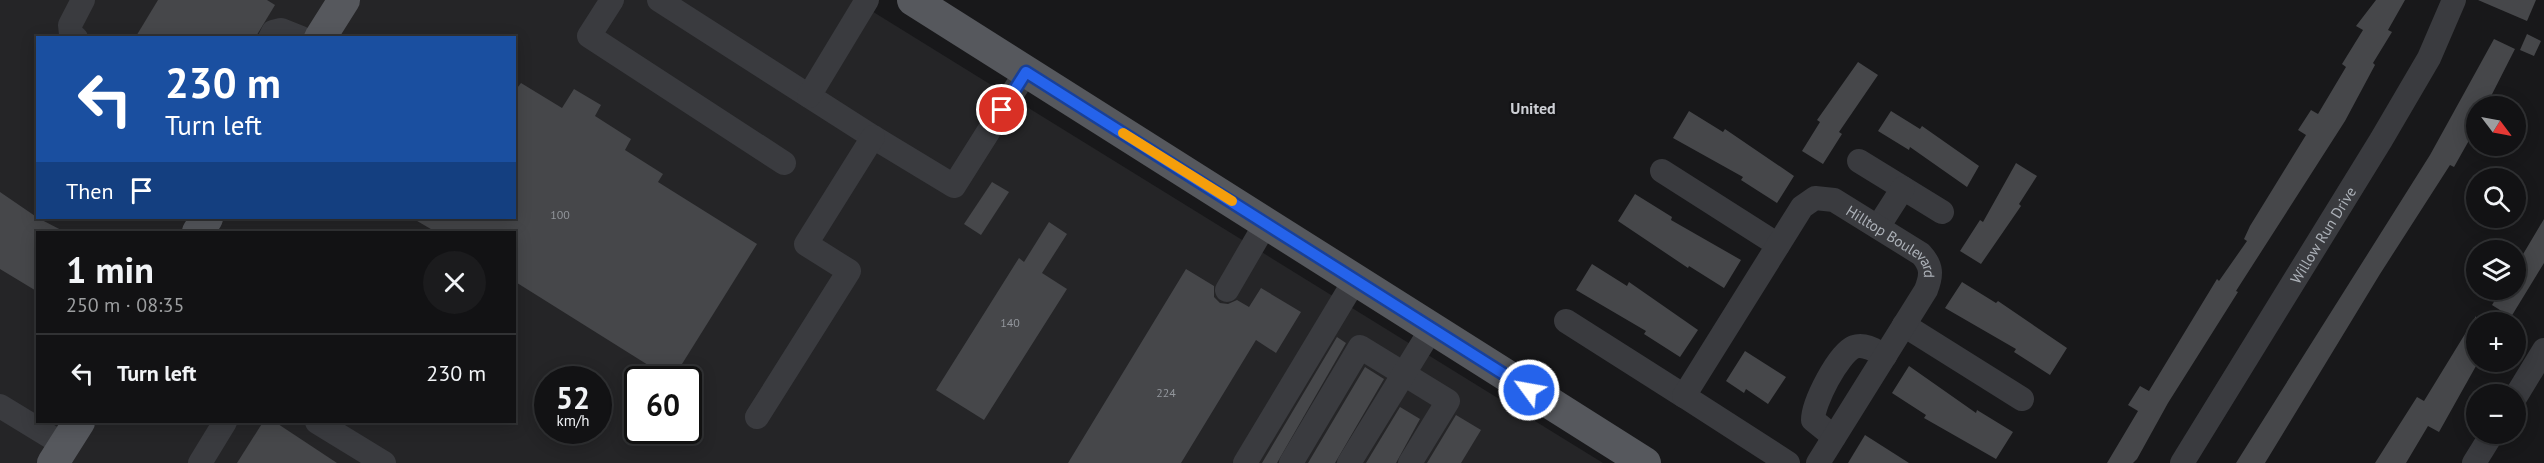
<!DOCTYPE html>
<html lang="en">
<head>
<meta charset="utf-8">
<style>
  :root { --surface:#121214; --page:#1b1b1d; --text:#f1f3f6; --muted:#9c9ea0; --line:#313234 }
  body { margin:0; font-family:"PT Sans",sans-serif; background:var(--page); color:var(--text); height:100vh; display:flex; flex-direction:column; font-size:22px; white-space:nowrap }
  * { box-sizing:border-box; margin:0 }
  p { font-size:20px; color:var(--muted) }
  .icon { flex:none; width:33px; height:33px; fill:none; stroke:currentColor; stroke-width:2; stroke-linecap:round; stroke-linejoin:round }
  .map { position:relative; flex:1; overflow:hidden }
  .details { position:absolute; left:36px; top:231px; width:480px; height:192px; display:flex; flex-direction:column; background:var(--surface); border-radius:0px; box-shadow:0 3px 15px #0003,0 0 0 2px var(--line) }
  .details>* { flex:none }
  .banner { position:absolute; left:36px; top:36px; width:480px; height:183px; border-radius:0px; box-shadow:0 3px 15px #0003,0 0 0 2px var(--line); background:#1a4fa0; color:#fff; overflow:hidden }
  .needle { width:39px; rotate:122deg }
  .controls { position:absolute; left:2466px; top:96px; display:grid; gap:12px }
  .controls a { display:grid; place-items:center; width:60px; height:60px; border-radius:50%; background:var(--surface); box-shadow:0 3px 15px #0003,0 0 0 2px var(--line); font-size:30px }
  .speed { position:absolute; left:534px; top:366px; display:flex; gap:12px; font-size:30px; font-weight:700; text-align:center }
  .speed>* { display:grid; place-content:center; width:78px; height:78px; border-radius:50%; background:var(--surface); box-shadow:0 3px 15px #0003,0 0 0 2px var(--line); line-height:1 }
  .speed small { font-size:15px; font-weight:400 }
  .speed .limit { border:3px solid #111; border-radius:9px; background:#fff; color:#111 }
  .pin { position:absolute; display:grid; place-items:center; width:51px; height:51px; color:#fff; margin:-26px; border:3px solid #fff; border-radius:50%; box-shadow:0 2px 6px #0007 }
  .me { position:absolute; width:66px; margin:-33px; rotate:302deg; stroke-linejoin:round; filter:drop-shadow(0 0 4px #0008) }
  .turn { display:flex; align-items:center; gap:21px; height:126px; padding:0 30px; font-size:27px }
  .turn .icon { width:78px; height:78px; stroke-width:2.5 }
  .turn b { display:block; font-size:42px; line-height:51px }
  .then { display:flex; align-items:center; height:57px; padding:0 30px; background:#0003; gap:12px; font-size:22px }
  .round { display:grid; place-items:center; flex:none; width:63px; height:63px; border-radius:32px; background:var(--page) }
  .headline { display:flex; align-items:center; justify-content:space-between; height:102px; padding:0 30px }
  h1 { font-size:36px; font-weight:700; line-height:45px }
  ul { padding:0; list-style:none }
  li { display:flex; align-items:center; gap:18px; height:78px; padding:0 30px; border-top:2px solid var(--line) }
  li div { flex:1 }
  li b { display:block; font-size:22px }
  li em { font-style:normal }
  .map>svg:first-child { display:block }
  .built { fill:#252527; fill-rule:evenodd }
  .building { fill:#46474a }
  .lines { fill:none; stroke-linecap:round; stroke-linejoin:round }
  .minor { stroke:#3a3b3f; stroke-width:24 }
  .major { stroke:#56585d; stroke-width:32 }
  .route-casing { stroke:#184099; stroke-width:15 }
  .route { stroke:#2563eb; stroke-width:10 }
  .slow { stroke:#f59e0b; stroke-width:10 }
  .labels { text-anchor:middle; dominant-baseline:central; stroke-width:4.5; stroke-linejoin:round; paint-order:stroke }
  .number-label { font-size:12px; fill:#92969c }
  .street-label { font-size:15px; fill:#acb1b8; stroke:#131315 }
  .neighbourhood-label { font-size:16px; font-weight:bold; fill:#cdcfd5; stroke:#131315 }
</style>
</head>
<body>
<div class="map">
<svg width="2544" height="463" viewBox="0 0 2544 463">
  <rect width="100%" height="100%" fill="#18181a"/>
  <path class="built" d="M0,0H854L1603,463H0ZM38,38H514V218H38ZM38,232H514V422H38ZM548,380H598V430H548ZM638,380H688V430H638Z"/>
  <g class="building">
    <polygon points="158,0 267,0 275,5 255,38 135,38"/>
    <polygon points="2376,0 2405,0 2388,30 2392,32 2373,63 2375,65 2345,121 2236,291 2238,292 2168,403 2137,459 2133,463 2107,463 2138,411 2128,405 2140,386 2149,391 2217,279 2219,281 2247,241 2244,239 2250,226 2306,135 2298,130 2311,110 2318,114 2346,67 2342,64 2363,30 2356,26"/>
    <polygon points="2478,0 2536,0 2527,21"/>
    <polygon points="2527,34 2541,41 2534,56 2520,50"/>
    <polygon points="2494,39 2515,49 2486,106 2476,106 2476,128 2454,167 2450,165 2380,274 2265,463 2236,463 2430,155"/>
    <polygon points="1858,62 1878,75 1839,132 1842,134 1823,164 1802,151 1820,122 1817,120"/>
    <polygon points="521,83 562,108 574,89 601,105 595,116 631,139 625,150 663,174 658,182 757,244 672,380 514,281 514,232 436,232 412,218 514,218 514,92"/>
    <polygon points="1689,111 1723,132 1725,129 1794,176 1777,203 1741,180 1743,177 1673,138"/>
    <polygon points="1891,111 1920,129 1922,126 1979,166 1967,187 1910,147 1909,150 1878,131"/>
    <polygon points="2016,163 2037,176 2019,204 2021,206 1981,264 1960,251 1980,220 1983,222"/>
    <polygon points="992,182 1009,192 981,235 964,224"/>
    <polygon points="0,192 38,218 65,232 38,232 38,292 0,269"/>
    <polygon points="1635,194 1672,217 1671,220 1741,260 1724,288 1689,266 1688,268 1618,221"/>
    <polygon points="2544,219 2544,263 2511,317 2492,305 2501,290 2516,290 2516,266"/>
    <polygon points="1049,222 1067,234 1042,273 1067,289 984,420 936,390 1019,258 1024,262"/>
    <polygon points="1592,264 1627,286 1629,282 1698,330 1680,357 1644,334 1646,331 1576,290"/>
    <polygon points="1186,269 1214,286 1214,297 1220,303 1228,304 1237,300 1249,307 1261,288 1301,312 1276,353 1256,340 1181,463 1068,463"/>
    <polygon points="1962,282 1996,303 1998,301 2067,348 2050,375 2014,352 2016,349 1945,308"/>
    <polygon points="2476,316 2476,366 2439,432 2428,426 2406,463 2375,463 2417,397 2424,401"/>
    <polygon points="1337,337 1346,343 1277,463 1262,463"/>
    <polygon points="1745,351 1786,377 1768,404 1746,389 1744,393 1726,381"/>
    <polygon points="1909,366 1976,413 1977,410 2013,432 1996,459 1924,418 1926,415 1892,393"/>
    <polygon points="1365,367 1384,379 1335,463 1308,463"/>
    <polygon points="1400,407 1420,419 1396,463 1366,463"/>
    <polygon points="1456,415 1481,430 1461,463 1427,463"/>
    <polygon points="263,422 275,422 337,463 237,463"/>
    <polygon points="1865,435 1909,463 1848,463"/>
  </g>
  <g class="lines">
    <g class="minor">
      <polyline points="612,0 589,36 784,163"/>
      <polyline points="659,0 873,137 954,186 1026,72"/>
      <polyline points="76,38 71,34 70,25 83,0"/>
      <polyline points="270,38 273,32 281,30 301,38"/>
      <polyline points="809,96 867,0"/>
      <polyline points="1859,161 1942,212"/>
      <polyline points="1662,171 1778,245"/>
      <polyline points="1878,227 1903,188"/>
      <polyline points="1227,290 1266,223"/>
      <polyline points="1566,321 1684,396"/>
      <polyline points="1904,325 2022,399"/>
      <polyline points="2516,396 2544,350"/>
      <polyline points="0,406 64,445"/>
      <polyline points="757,417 849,271 806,244 873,137"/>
      <polyline points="317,422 384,463"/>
      <path d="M1834,437L1813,420C1813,403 1838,354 1854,347C1865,343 1876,351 1885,356"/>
      <polyline points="200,463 225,422"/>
      <polyline points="1245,463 1355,280"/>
      <polyline points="1291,463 1360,347 1448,401 1410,463"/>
      <polyline points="1349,463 1432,328"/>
      <path id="s1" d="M1788,463L1684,396L1802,207L1815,198L1834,200L1921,254C1932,266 1932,275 1926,290L1818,463"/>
      <path id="s2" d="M2182,463L2381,140L2429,58L2454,0"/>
      <polyline points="2474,463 2492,434"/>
    </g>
    <g class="major">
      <polyline points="913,0 1645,463"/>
      <polyline points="320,38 344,0"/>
      <polyline points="198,232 207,218"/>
      <polyline points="53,463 79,422"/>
    </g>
  </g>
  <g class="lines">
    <defs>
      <polyline id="route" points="1002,110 1026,72 1529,390"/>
    </defs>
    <use href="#route" class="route-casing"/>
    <use href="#route" class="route"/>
    <polyline class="slow" points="1123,133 1232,201"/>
  </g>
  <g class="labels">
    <g class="number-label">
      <text x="560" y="214">100</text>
      <text x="1010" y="322">140</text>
      <text x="1166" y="392">224</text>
    </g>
    <g class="street-label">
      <text stroke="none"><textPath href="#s2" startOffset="268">Willow Run Drive</textPath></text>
      <text stroke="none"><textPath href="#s1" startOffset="454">Hilltop Boulevard</textPath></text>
    </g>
    <g class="neighbourhood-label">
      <text x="1533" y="108">United</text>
    </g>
  </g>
</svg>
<div class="controls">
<a><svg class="needle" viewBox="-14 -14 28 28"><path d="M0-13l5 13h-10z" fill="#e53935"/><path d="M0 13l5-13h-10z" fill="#9c9ea0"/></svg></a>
<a><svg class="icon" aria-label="search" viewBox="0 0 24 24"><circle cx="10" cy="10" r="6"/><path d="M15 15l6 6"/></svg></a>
<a><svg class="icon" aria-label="layers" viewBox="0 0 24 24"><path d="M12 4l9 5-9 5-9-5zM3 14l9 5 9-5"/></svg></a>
<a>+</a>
<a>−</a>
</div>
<div class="speed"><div>52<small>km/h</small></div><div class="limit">60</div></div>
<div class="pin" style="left:1002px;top:110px;background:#d93025"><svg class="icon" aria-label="arrive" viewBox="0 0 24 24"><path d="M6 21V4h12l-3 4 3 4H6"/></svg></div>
<svg class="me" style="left:1529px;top:390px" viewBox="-20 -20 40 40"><circle r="17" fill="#2563eb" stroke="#fff" stroke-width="3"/><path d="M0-11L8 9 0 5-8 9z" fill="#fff"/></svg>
<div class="banner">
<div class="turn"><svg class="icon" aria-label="left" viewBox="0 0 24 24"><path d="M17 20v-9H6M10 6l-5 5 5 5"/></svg><div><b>230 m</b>Turn left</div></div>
<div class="then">Then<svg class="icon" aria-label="arrive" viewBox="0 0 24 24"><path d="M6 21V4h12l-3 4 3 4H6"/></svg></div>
</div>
<section class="details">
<div class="headline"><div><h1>1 min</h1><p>250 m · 08:35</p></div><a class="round"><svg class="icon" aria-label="close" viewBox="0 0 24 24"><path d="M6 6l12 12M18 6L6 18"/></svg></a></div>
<ul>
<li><svg class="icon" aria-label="left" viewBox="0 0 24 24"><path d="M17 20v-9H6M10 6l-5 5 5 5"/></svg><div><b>Turn left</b></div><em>230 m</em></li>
</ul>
</section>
</div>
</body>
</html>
